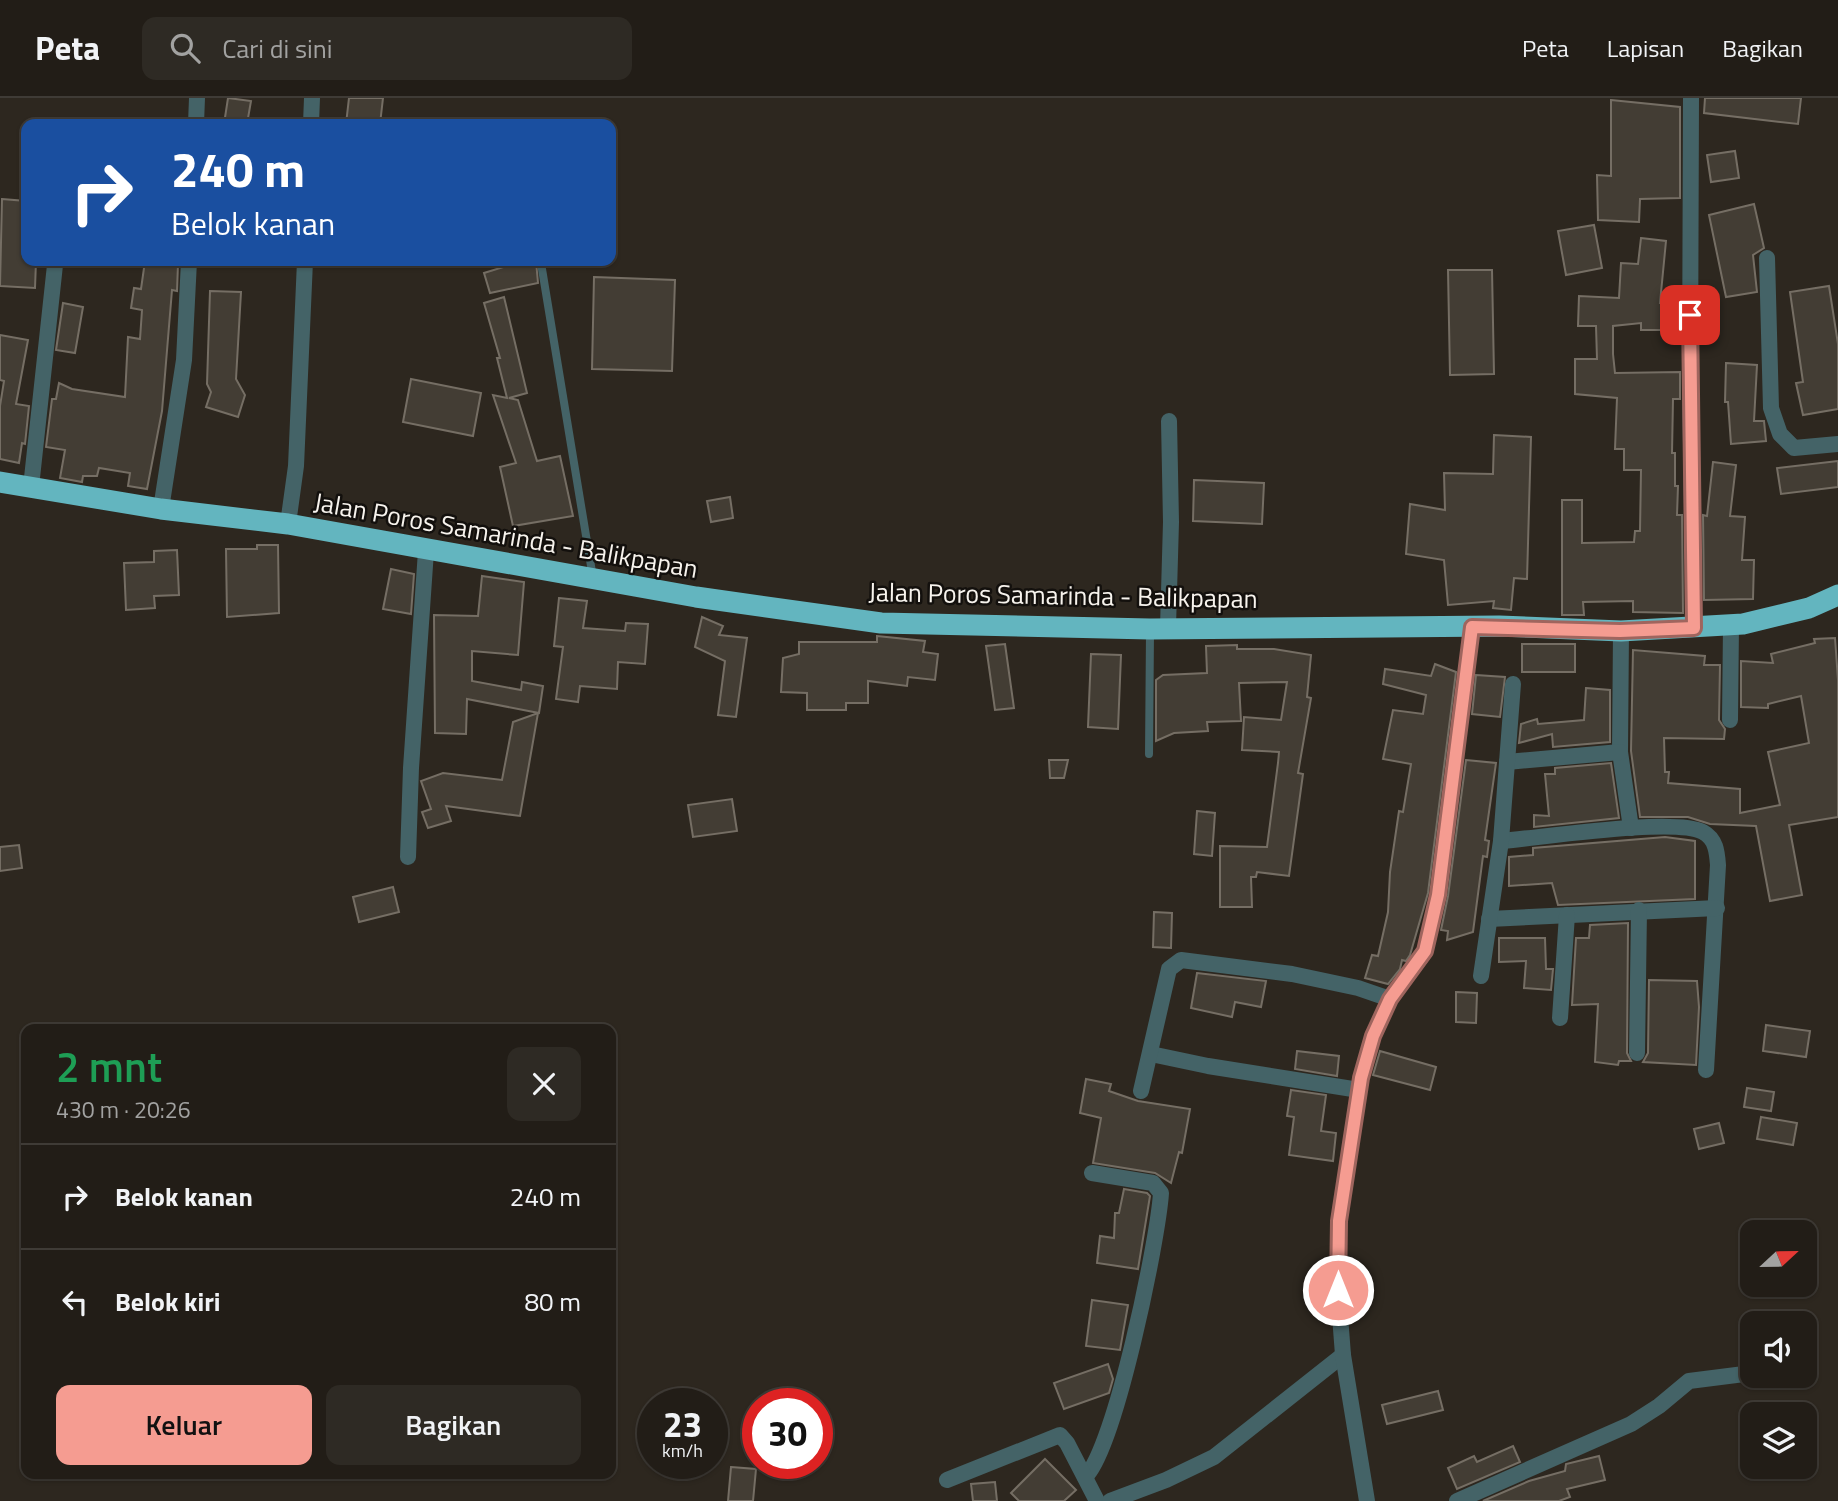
<!DOCTYPE html>
<html lang="id">
<head>
<meta charset="utf-8">
<style>
  :root { --surface:#221d17; --page:#2e2a24; --text:#f1f3f6; --muted:#a2a2a1; --line:#3f3b36; --accent:#f59c91 }
  body { margin:0; font-family:"Titillium Web",sans-serif; background:var(--page); color:var(--text); height:100vh; display:flex; flex-direction:column; font-size:26px; white-space:nowrap }
  * { box-sizing:border-box; margin:0 }
  p { font-size:23px; color:var(--muted) }
  .icon { flex:none; width:38px; height:38px; fill:none; stroke:currentColor; stroke-width:2; stroke-linecap:round; stroke-linejoin:round }
  .map { position:relative; flex:1; overflow:hidden }
  .details { position:absolute; left:21px; top:926px; width:595px; height:455px; display:flex; flex-direction:column; background:var(--surface); border-radius:14px; box-shadow:0 2px 5px #0004,0 0 0 2px var(--line) }
  .details>* { flex:none }
  .top-card { position:absolute; left:21px; top:21px; width:595px; height:147px; border-radius:14px; box-shadow:0 2px 5px #0004,0 0 0 2px var(--line); background:#1a4fa0; color:#fff; overflow:hidden }
  .needle { width:46px; rotate:68deg }
  .controls { position:absolute; left:1740px; top:1122px; display:grid; gap:14px }
  .controls a { display:grid; place-items:center; width:77px; height:77px; border-radius:14px; background:var(--surface); box-shadow:0 2px 5px #0004,0 0 0 2px var(--line); font-size:35px }
  .speed { position:absolute; left:637px; top:1290px; display:flex; gap:14px; font-size:35px; font-weight:700; text-align:center }
  .speed>* { display:grid; place-content:center; width:91px; height:91px; border-radius:50%; background:var(--surface); box-shadow:0 2px 5px #0004,0 0 0 2px var(--line); line-height:1 }
  .speed small { font-size:18px; font-weight:400 }
  .speed .limit { border:10px solid #d22; background:#fff; color:#111 }
  .pin { position:absolute; display:grid; place-items:center; width:60px; height:60px; color:#fff; margin:-30px; border-radius:14px; box-shadow:0 4px 10px #0006 }
  .me { position:absolute; width:77px; margin:-38px; rotate:0deg; stroke-linejoin:round; filter:drop-shadow(0 0 5px #0008) }
  .turn { display:flex; align-items:center; gap:24px; height:147px; padding:0 35px; font-size:32px }
  .turn .icon { width:91px; height:91px; stroke-width:2.5 }
  .turn b { display:block; font-size:49px; line-height:60px }
  .round { display:grid; place-items:center; flex:none; width:74px; height:74px; border-radius:14px; background:var(--page) }
  .overview { display:flex; align-items:center; justify-content:space-between; height:119px; padding:0 35px }
  h1 { font-size:42px; font-weight:600; line-height:52px; color:#1e9e55 }
  .cta { display:flex; gap:14px; margin-top:auto; padding:14px 35px }
  .cta a { flex:1; height:80px; border-radius:14px; background:var(--accent); color:#111; font-size:28px; font-weight:600; line-height:80px; text-align:center }
  .cta a+a { background:var(--page); color:var(--text) }
  ul { padding:0; list-style:none }
  li { display:flex; align-items:center; gap:21px; height:105px; padding:0 35px; border-top:2px solid var(--line) }
  li div { flex:1 }
  li b { display:block; font-size:26px }
  li em { font-style:normal }
  header { display:flex; align-items:center; gap:42px; box-sizing:border-box; height:98px; padding:0 35px; background:var(--surface); border-bottom:2px solid var(--line) }
  header strong { font-size:33px }
  nav { display:flex; gap:38px; margin-inline-start:auto; font-size:24px }
  .search { width:490px; height:63px; background:var(--page); display:flex; align-items:center; gap:18px; box-sizing:border-box; padding:0 24px; border-radius:14px; color:var(--muted); font-size:26px }
  .map>svg:first-child { display:block }
  .building { fill:#433d34; stroke:#756e64; stroke-width:2 }
  .lines { fill:none; stroke-linecap:round; stroke-linejoin:round }
  .lane { stroke:#446367; stroke-width:8 }
  .street { stroke:#446367; stroke-width:16 }
  .highway { stroke:#63b5bf; stroke-width:21 }
  .route-casing { stroke:#9f655e; stroke-width:18 }
  .route { stroke:#f59c91; stroke-width:12 }
  .labels { text-anchor:middle; dominant-baseline:central; stroke-width:5; stroke-linejoin:round; paint-order:stroke }
  .street-label { font-size:26px; fill:#f7f3ed; stroke:#13100d }
</style>
</head>
<body>
<header>
<strong>Peta</strong>
<div class="search"><svg class="icon" aria-label="search" viewBox="0 0 24 24"><circle cx="10" cy="10" r="6"/><path d="M15 15l6 6"/></svg>Cari di sini</div>
<nav><a>Peta</a><a>Lapisan</a><a>Bagikan</a></nav>
</header>
<div class="map">
<svg width="1838" height="1403" viewBox="0 0 1838 1403">
  <rect width="100%" height="100%" fill="#2d271f"/>
  <g class="building">
    <polygon points="228,0 251,3 247,26 224,26"/>
    <polygon points="349,0 383,0 380,26 346,26"/>
    <polygon points="1705,0 1801,0 1798,26 1704,15"/>
    <polygon points="1611,2 1680,9 1680,100 1640,101 1639,124 1598,122 1597,77 1611,78"/>
    <polygon points="1735,53 1739,80 1711,84 1707,57"/>
    <polygon points="2,101 26,103 26,163 36,163 35,190 0,188"/>
    <polygon points="1754,106 1764,150 1753,157 1757,194 1726,199 1709,117"/>
    <polygon points="1594,127 1602,170 1566,177 1558,133"/>
    <polygon points="1641,140 1666,143 1660,205 1680,205 1680,232 1641,232 1641,225 1613,228 1613,256 1615,275 1680,274 1680,301 1673,301 1672,355 1675,355 1675,388 1678,388 1677,417 1682,417 1683,515 1633,514 1633,503 1583,504 1584,517 1562,517 1562,402 1582,402 1582,445 1634,444 1635,433 1640,433 1641,372 1624,372 1624,351 1615,351 1617,300 1575,296 1575,261 1597,261 1596,228 1578,228 1579,198 1619,200 1621,165 1638,166"/>
    <polygon points="145,163 178,166 177,193 172,192 162,313 147,391 128,388 130,375 99,370 97,378 83,378 82,384 60,380 65,352 46,349 52,301 56,301 59,285 72,291 125,299 128,239 140,241 142,212 131,210 134,190 141,191"/>
    <polygon points="513,163 536,163 538,185 490,195 484,175 513,166"/>
    <polygon points="1448,172 1492,172 1494,276 1450,277"/>
    <polygon points="594,179 675,182 672,273 592,271"/>
    <polygon points="1829,188 1838,246 1838,311 1803,317 1796,285 1803,284 1790,194"/>
    <polygon points="210,193 241,194 236,281 245,297 238,319 206,309 211,294 207,286"/>
    <polygon points="504,199 527,295 509,300 518,302 537,363 560,358 573,418 513,428 500,369 516,365 493,297 507,300 497,260 500,260 484,205"/>
    <polygon points="63,205 83,209 75,255 56,252"/>
    <polygon points="0,237 28,242 16,306 29,308 25,346 22,345 19,365 0,361 0,308 4,283 0,282"/>
    <polygon points="1726,265 1757,267 1754,323 1764,323 1766,343 1731,346 1728,304 1725,304"/>
    <polygon points="411,281 481,295 473,338 403,324"/>
    <polygon points="1494,337 1531,339 1527,481 1514,480 1511,512 1493,510 1494,503 1448,507 1444,462 1406,456 1410,406 1445,412 1444,375 1493,376"/>
    <polygon points="1838,363 1838,389 1781,396 1777,370"/>
    <polygon points="1713,364 1736,367 1730,418 1745,419 1742,462 1754,462 1753,501 1704,502 1703,417 1707,418"/>
    <polygon points="1194,382 1264,385 1262,426 1193,423"/>
    <polygon points="730,399 733,420 711,424 707,403"/>
    <polygon points="257,447 278,447 279,515 227,519 226,451 257,451"/>
    <polygon points="177,452 179,497 154,498 155,510 126,512 124,465 154,464 154,453"/>
    <polygon points="391,471 414,476 411,516 383,511"/>
    <polygon points="482,478 524,484 518,557 472,553 472,583 521,592 522,584 543,588 539,615 467,601 466,636 435,635 434,517 478,518"/>
    <polygon points="559,500 587,503 583,530 625,533 626,525 648,526 645,566 618,564 617,591 580,588 578,604 556,601 563,549 554,548"/>
    <polygon points="702,519 723,528 719,537 747,540 736,619 718,617 725,563 695,549"/>
    <polygon points="877,538 925,543 923,554 938,556 935,582 908,579 907,588 868,583 868,605 846,605 846,612 807,612 807,595 781,594 783,560 799,556 799,544 877,544"/>
    <polygon points="1835,540 1838,582 1838,719 1789,727 1802,797 1770,803 1756,728 1710,726 1688,719 1640,719 1631,653 1633,552 1705,558 1704,567 1720,567 1719,622 1725,631 1724,641 1664,640 1665,674 1669,674 1668,685 1740,691 1740,715 1780,707 1768,654 1809,645 1801,598 1768,606 1768,610 1741,609 1741,563 1773,565 1771,556 1815,545 1814,541"/>
    <polygon points="1005,546 1014,610 995,612 986,548"/>
    <rect x="1522" y="546" width="53" height="28"/>
    <polygon points="1237,547 1237,551 1274,551 1311,557 1307,599 1311,600 1298,675 1303,676 1289,778 1257,774 1256,779 1251,779 1252,809 1220,809 1220,748 1267,749 1278,665 1279,654 1242,652 1244,619 1281,622 1287,584 1239,585 1241,623 1207,624 1208,633 1174,635 1156,643 1156,582 1163,577 1207,575 1206,548"/>
    <polygon points="1091,556 1121,557 1118,631 1088,629"/>
    <polygon points="1435,566 1456,574 1428,795 1410,857 1406,863 1402,862 1400,871 1388,886 1365,880 1372,857 1378,858 1388,814 1390,774 1399,713 1403,714 1411,666 1383,661 1393,612 1423,616 1426,597 1383,586 1385,571 1431,578"/>
    <polygon points="1476,577 1505,579 1500,619 1472,616"/>
    <polygon points="1586,590 1610,592 1610,644 1553,649 1552,636 1519,645 1521,626 1537,621 1538,626 1584,622"/>
    <polygon points="538,615 520,718 446,708 451,723 428,730 422,714 431,711 421,683 443,675 502,682 513,624"/>
    <polygon points="1049,662 1068,662 1064,680 1050,680"/>
    <polygon points="1466,662 1496,665 1485,742 1489,743 1487,759 1483,758 1473,834 1447,842 1448,833 1441,832 1448,798"/>
    <polygon points="1611,665 1619,720 1534,729 1534,717 1549,718 1545,676 1555,676 1555,670"/>
    <polygon points="732,701 737,733 693,739 688,707"/>
    <polygon points="1197,713 1215,715 1212,758 1194,756"/>
    <polygon points="1665,739 1695,743 1695,801 1558,807 1552,785 1509,788 1509,759 1533,757 1533,750"/>
    <polygon points="19,747 22,770 0,773 0,749"/>
    <polygon points="393,789 399,814 359,824 353,799"/>
    <polygon points="1154,814 1172,815 1171,850 1153,849"/>
    <polygon points="1628,825 1627,955 1631,963 1619,963 1618,967 1595,964 1598,906 1572,907 1576,840 1589,840 1590,827"/>
    <polygon points="1499,840 1545,840 1546,871 1553,871 1551,892 1524,890 1526,863 1499,864"/>
    <polygon points="1197,875 1266,883 1261,909 1235,904 1232,919 1191,910"/>
    <polygon points="1649,882 1697,883 1699,909 1696,967 1643,964 1648,955"/>
    <polygon points="1456,894 1477,895 1476,925 1456,924"/>
    <polygon points="1766,927 1810,933 1806,959 1763,953"/>
    <polygon points="1297,953 1339,958 1337,978 1295,971"/>
    <polygon points="1380,953 1436,969 1430,992 1373,977"/>
    <polygon points="1086,981 1111,986 1109,993 1138,1003 1190,1011 1182,1055 1179,1054 1171,1085 1155,1075 1093,1065 1101,1020 1080,1015"/>
    <polygon points="1747,990 1774,994 1771,1013 1744,1009"/>
    <polygon points="1291,992 1326,997 1321,1033 1336,1035 1333,1063 1289,1057 1294,1019 1287,1018"/>
    <polygon points="1761,1019 1797,1025 1793,1047 1757,1041"/>
    <polygon points="1719,1025 1724,1045 1699,1051 1694,1031"/>
    <polygon points="1124,1091 1147,1095 1150,1098 1138,1171 1097,1165 1100,1138 1114,1140 1115,1115 1119,1115"/>
    <polygon points="1092,1202 1128,1207 1120,1252 1086,1248"/>
    <polygon points="1108,1266 1113,1281 1109,1295 1064,1311 1054,1285"/>
    <polygon points="1438,1293 1443,1312 1387,1326 1382,1307"/>
    <polygon points="1513,1348 1520,1364 1457,1391 1448,1370 1474,1358 1477,1364"/>
    <polygon points="1599,1358 1605,1382 1567,1391 1570,1399 1559,1403 1483,1403 1529,1383 1565,1373 1566,1366"/>
    <polygon points="1045,1361 1076,1392 1064,1403 1019,1403 1011,1395"/>
    <polygon points="731,1369 756,1371 753,1403 728,1403"/>
    <polygon points="995,1384 997,1403 973,1403 971,1386"/>
  </g>
  <g class="lines">
    <g class="lane">
      <polyline points="542,171 593,480"/>
      <polyline points="1149,656 1150,534"/>
    </g>
    <g class="street">
      <polyline points="1691,0 1690,286 1694,530"/>
      <polyline points="196,26 197,0"/>
      <polyline points="311,26 312,0"/>
      <polyline points="1767,160 1771,310 1780,336 1794,350 1838,346"/>
      <polyline points="31,389 55,167"/>
      <polyline points="161,411 184,262 189,163"/>
      <polyline points="288,426 296,368 305,163"/>
      <polyline points="1168,529 1171,424 1169,323"/>
      <polyline points="1621,533 1620,654 1631,730"/>
      <polyline points="1730,622 1731,527"/>
      <polyline points="1507,664 1620,654"/>
      <path d="M1501,743C1540,740 1674,719 1703,734C1716,741 1717,754 1718,767L1706,972"/>
      <polyline points="408,759 411,670 426,453"/>
      <polyline points="1489,821 1717,810"/>
      <polyline points="1481,878 1501,743 1513,586"/>
      <polyline points="1560,920 1567,817"/>
      <polyline points="1637,955 1639,812"/>
      <polyline points="1151,956 1208,968 1359,992"/>
      <polyline points="1141,993 1169,871 1181,862 1292,876 1358,890 1390,901"/>
      <path d="M1085,1379C1115,1351 1158,1142 1161,1095L1153,1085L1092,1075"/>
      <polyline points="947,1382 1060,1337 1067,1345 1097,1403"/>
      <polyline points="1110,1403 1166,1382 1214,1359 1343,1257"/>
      <polyline points="1367,1403 1343,1257 1338,1192 1339,1123 1361,980 1373,938 1390,901 1425,854 1438,797 1472,529"/>
      <polyline points="1457,1403 1631,1326 1659,1308 1689,1283 1752,1275"/>
    </g>
    <polyline class="highway" points="0,384 161,411 288,426 696,499 881,525 1150,531 1499,528 1621,533 1743,526 1809,510 1838,497"/>
  </g>
  <g class="lines">
    <defs>
      <polyline id="route" points="1338,1192 1339,1123 1361,980 1373,938 1390,901 1425,853 1438,797 1472,529 1620,533 1694,530 1690,217"/>
    </defs>
    <use href="#route" class="route-casing"/>
    <use href="#route" class="route"/>
  </g>
  <g class="labels">
    <g class="street-label">
      <text transform="translate(506 437) rotate(10)">Jalan Poros Samarinda - Balikpapan</text>
      <text transform="translate(1063 497) rotate(1)">Jalan Poros Samarinda - Balikpapan</text>
    </g>
  </g>
</svg>
<div class="controls">
<a><svg class="needle" viewBox="-14 -14 28 28"><path d="M0-13l5 13h-10z" fill="#e53935"/><path d="M0 13l5-13h-10z" fill="#a2a2a1"/></svg></a>
<a><svg class="icon" aria-label="sound" viewBox="0 0 24 24"><path d="M4 9h4l5-4v14l-5-4H4zM17 9q2 3 0 6"/></svg></a>
<a><svg class="icon" aria-label="layers" viewBox="0 0 24 24"><path d="M12 4l9 5-9 5-9-5zM3 14l9 5 9-5"/></svg></a>
</div>
<div class="speed"><div>23<small>km/h</small></div><div class="limit">30</div></div>
<div class="pin" style="left:1690px;top:217px;background:#d93025"><svg class="icon" aria-label="arrive" viewBox="0 0 24 24"><path d="M6 21V4h12l-3 4 3 4H6"/></svg></div>
<svg class="me" style="left:1338px;top:1192px" viewBox="-20 -20 40 40"><circle r="17" fill="#f59c91" stroke="#fff" stroke-width="3"/><path d="M0-11L8 9 0 5-8 9z" fill="#fff"/></svg>
<div class="top-card">
<div class="turn"><svg class="icon" aria-label="right" viewBox="0 0 24 24"><path d="M7 20v-9h11M14 6l5 5-5 5"/></svg><div><b>240 m</b>Belok kanan</div></div>
</div>
<section class="details">
<div class="overview"><div><h1>2 mnt</h1><p>430 m · 20:26</p></div><a class="round"><svg class="icon" aria-label="close" viewBox="0 0 24 24"><path d="M6 6l12 12M18 6L6 18"/></svg></a></div>
<ul>
<li><svg class="icon" aria-label="right" viewBox="0 0 24 24"><path d="M7 20v-9h11M14 6l5 5-5 5"/></svg><div><b>Belok kanan</b></div><em>240 m</em></li>
<li><svg class="icon" aria-label="left" viewBox="0 0 24 24"><path d="M17 20v-9H6M10 6l-5 5 5 5"/></svg><div><b>Belok kiri</b></div><em>80 m</em></li>
</ul>
<div class="cta"><a>Keluar</a><a>Bagikan</a></div>
</section>
</div>
</body>
</html>
